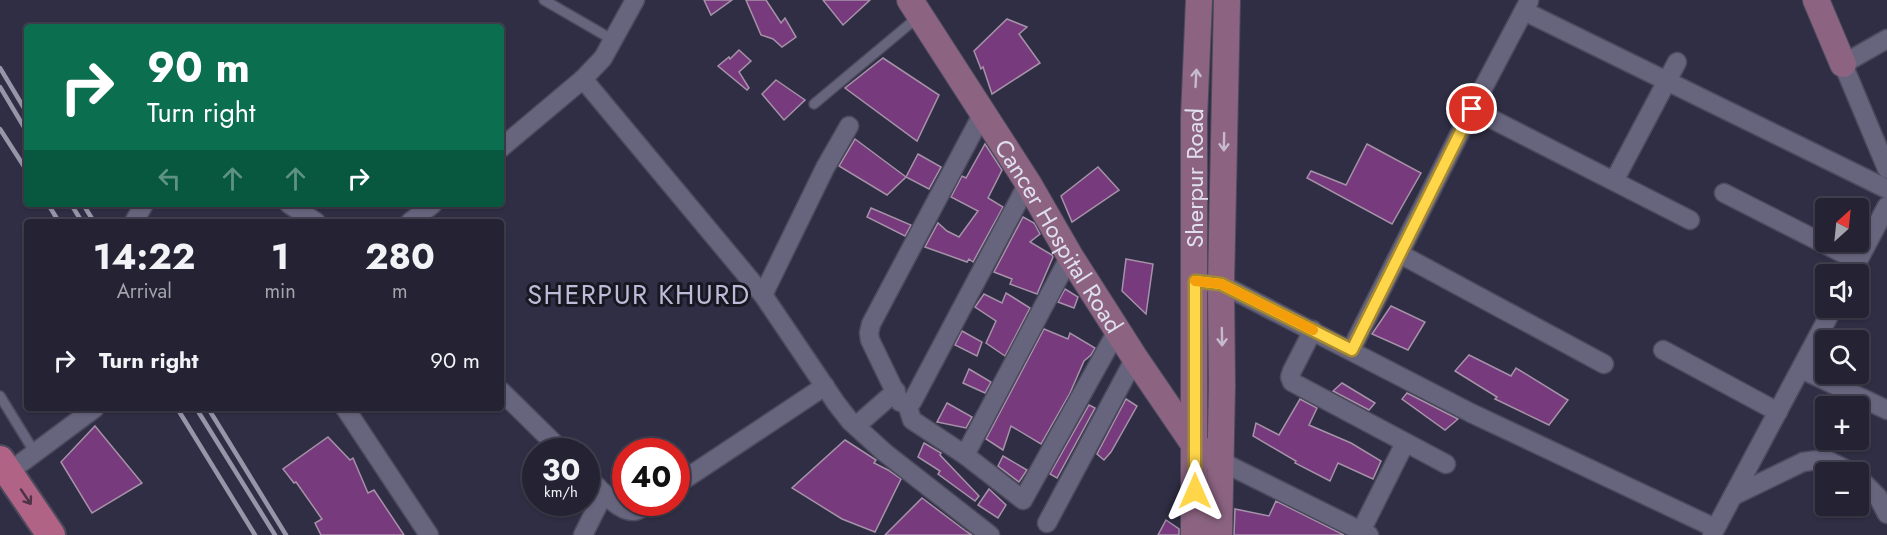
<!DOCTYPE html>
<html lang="en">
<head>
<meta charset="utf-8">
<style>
  :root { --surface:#242233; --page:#2c2a3b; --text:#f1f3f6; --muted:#a3a4ac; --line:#413f4e }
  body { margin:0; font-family:Jost,sans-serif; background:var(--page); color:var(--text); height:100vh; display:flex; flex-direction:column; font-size:22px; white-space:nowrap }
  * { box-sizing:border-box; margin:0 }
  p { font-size:20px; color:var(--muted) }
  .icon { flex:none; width:33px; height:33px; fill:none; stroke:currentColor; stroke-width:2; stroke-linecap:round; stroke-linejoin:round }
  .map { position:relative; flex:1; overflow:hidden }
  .drawer { position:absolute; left:24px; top:219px; width:480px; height:192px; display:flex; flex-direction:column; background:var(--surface); border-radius:6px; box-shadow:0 2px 4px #0004,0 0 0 2px var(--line) }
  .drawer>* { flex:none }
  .banner { position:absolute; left:24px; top:24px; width:480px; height:183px; border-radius:6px; box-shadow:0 2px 4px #0004,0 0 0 2px var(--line); background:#0b6e4f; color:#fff; overflow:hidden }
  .needle { width:39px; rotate:27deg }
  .tools { position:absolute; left:1815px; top:198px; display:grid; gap:12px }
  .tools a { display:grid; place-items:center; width:54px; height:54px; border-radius:6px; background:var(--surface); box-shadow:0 2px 4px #0004,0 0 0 2px var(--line); font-size:30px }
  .speed { position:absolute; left:522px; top:438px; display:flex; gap:12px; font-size:30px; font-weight:700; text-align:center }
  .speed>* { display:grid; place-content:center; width:78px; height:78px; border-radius:50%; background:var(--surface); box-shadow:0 2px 4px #0004,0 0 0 2px var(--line); line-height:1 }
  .speed small { font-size:15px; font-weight:400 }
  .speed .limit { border:9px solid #d22; background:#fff; color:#111 }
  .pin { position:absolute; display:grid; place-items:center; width:51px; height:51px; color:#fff; margin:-26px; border:3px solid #fff; border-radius:50%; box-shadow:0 2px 6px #0007 }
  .me { position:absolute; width:66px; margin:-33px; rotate:0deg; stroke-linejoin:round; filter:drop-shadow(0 0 4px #0008) }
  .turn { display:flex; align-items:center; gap:21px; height:126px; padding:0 24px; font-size:27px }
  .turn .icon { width:78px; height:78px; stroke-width:2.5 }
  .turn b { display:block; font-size:42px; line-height:51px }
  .lanes { display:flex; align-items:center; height:57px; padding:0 24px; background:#0003; justify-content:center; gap:30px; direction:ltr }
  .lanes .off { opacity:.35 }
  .eta { display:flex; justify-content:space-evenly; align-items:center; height:102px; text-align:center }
  .eta b { font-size:36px; font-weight:700; line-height:42px }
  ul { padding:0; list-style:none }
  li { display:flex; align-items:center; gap:18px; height:78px; padding:0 24px }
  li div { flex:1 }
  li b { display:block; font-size:22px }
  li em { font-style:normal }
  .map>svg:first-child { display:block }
  .building { fill:#763a7d; stroke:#a692a8; stroke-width:1.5 }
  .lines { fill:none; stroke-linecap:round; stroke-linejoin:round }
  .lane-casing { stroke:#4c4a5d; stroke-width:12 }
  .street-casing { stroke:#4c4a5d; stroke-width:21 }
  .secondary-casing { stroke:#4c4a5d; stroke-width:28 }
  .primary-casing { stroke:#4c4a5d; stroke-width:32 }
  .lane { stroke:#67657e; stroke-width:9 }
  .street { stroke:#67657e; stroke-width:18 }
  .secondary { stroke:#8c6482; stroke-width:26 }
  .primary { stroke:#b16386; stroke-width:28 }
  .rail { stroke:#9796a8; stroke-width:4.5 }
  .oneway { stroke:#c6bacd }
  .oneway2 { stroke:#4e3245 }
  .route-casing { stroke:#a68a30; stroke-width:15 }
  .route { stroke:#ffd54a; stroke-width:10 }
  .slow { stroke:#f59e0b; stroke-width:10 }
  .labels { text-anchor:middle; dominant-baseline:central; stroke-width:6; stroke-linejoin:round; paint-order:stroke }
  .street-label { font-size:24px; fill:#dfdfed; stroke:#181822 }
  .quarter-label { font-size:27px; letter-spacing:1.5px; fill:#bdbbd7; stroke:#181822 }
</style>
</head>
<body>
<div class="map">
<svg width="1887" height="535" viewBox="0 0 1887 535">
  <rect width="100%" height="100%" fill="#302e44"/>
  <g class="building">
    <polygon points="704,0 732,0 711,15"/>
    <polygon points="746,0 766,0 781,23 785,18 796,37 782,47 773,39 761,35"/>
    <polygon points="823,0 870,0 843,25"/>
    <polygon points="1007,19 1027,27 1019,34 1040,63 992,94 983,67 981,69 974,51"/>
    <polygon points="739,50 751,61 739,72 749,88 747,90 718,66 729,57 730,59"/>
    <polygon points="883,58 939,95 917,141 845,88"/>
    <polygon points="776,80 805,100 784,120 762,94"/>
    <polygon points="855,139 906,177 887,195 839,166"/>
    <polygon points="985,144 1002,170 988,198 1003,207 973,262 969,259 967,262 925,247 938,223 947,231 959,237 978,211 951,197 962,176 966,178"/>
    <polygon points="1367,144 1421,173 1392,224 1307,178 1311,171 1346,185"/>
    <polygon points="918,154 941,167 929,189 906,177"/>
    <polygon points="1098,167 1119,190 1072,222 1061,196"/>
    <polygon points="871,208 911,225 905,236 867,217"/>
    <polygon points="1023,217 1034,223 1040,234 1030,242 1052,255 1053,257 1037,294 1010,284 1012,279 994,272"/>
    <polygon points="1126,259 1153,264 1146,314 1122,291"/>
    <polygon points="1065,289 1078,297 1074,308 1058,302"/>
    <polygon points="1006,293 1030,308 1005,356 986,343 996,321 975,307 984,294 1002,303"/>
    <polygon points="1391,306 1425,322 1408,350 1372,334"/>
    <polygon points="1044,329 1068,339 1070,333 1095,348 1091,355 1084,361 1070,393 1041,444 1011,426 1003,450 986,439"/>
    <polygon points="962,331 982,342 977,356 955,345"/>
    <polygon points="1469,355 1511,376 1516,368 1568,400 1549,425 1495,399 1497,397 1455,371"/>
    <polygon points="969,369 991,382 985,393 963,383"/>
    <polygon points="1342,383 1375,403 1369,410 1333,391"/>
    <polygon points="1407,393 1458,419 1445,430 1402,399"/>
    <polygon points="1126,399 1137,406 1111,452 1104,460 1097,454"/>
    <polygon points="1300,399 1317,408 1309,425 1351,443 1381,461 1373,479 1338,463 1330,481 1295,463 1296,461 1253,436 1256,423 1279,435"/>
    <polygon points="947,403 972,417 966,428 937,422"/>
    <polygon points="1089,405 1095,408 1057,478 1050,474"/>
    <polygon points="95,426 142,483 92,513 61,462"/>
    <polygon points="328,437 350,460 353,458 368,493 374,490 404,535 321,535 315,523 322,519 296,482 294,483 283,469"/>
    <polygon points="845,440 876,460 874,463 888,470 901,479 875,532 842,519 792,488"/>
    <polygon points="924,443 941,453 940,455 979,496 975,501 938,474 940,471 918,457"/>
    <polygon points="1003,456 1027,470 1019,482 998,466"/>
    <polygon points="989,489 1006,505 998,518 978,505"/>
    <polygon points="922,498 967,532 972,535 885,535"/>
    <polygon points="1276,501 1344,535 1234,535 1235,509 1269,516"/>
    <polygon points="1166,520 1179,529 1179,535 1158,535"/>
  </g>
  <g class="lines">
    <defs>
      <g id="lane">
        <polyline points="544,0 613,40"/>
        <polyline points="814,104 918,17"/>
        <polyline points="0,396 35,453"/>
      </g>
      <g id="street">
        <polyline points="635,0 603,58 583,79 763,295 836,403 850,421 884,452 990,535"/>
        <polyline points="1524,11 1887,189"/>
        <polyline points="1887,39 1843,64 1887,169"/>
        <polyline points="1472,109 1690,220"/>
        <polyline points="983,113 871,324 869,333 870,340 900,402 907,404 912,402 1028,183"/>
        <polyline points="501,148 583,79"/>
        <polyline points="1614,181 1677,62"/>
        <polyline points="1724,193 1858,261"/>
        <polyline points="289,204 316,222"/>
        <polyline points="134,222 144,204"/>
        <polyline points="410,222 433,204"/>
        <polyline points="1400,254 1604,364"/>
        <polyline points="1851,274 1887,206"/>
        <polyline points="1210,283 1221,284 1471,413 1715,528"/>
        <polyline points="763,295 825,168 849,126"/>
        <polyline points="1313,330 1292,371 1290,377 1292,382 1446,464"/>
        <polyline points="1351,350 1472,109 1529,1"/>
        <polyline points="1663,350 1778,412"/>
        <polyline points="1801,369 1887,410"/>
        <polyline points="501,391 563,452"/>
        <polyline points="907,404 912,420 965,455 1023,500 1117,331"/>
        <polyline points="345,408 429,535"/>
        <polyline points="856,426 896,391"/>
        <polyline points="965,455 1070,256"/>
        <polyline points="1220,461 1369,535"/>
        <polyline points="9,472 95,408"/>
        <path d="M586,475C597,486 618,512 633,511C639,511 645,506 650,502"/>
        <polyline points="1858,477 1878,497 1887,514"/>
        <polyline points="676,485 825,386"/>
        <polyline points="1733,496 1803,462 1825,459 1851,472"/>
        <polyline points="1047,523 1135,358"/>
        <polyline points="1361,531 1405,443"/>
        <polyline points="583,535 604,493"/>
        <polyline points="1712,535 1833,308"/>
      </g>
      <g id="secondary">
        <path id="s1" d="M910,0L1028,183L1070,256L1135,358L1195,446L1220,461"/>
        <polyline points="1816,0 1843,64"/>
        <path id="s2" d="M1194,535V118L1199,0"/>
        <polyline points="1219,535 1222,385 1221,284 1227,0"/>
      </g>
      <polyline id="primary" points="0,460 51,535"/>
    </defs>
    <use href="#lane" class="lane-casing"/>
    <use href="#street" class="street-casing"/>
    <use href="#secondary" class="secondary-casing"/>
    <use href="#primary" class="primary-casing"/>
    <use href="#lane" class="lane"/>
    <use href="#street" class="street"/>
    <use href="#secondary" class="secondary"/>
    <use href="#primary" class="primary"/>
    <g class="rail">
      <polyline points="0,68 27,113"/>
      <polyline points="0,87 27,132"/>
      <polyline points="0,129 27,171"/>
      <polyline points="48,204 59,222"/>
      <polyline points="71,204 82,222"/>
      <polyline points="83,204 94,222"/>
      <polyline points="177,408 255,535"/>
      <polyline points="196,408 275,535"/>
      <polyline points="208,408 286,535"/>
    </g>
  </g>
  <defs><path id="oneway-shaft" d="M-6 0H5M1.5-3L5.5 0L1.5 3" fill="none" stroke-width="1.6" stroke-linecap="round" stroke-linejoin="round" transform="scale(1.5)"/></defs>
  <g class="oneway">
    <use href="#oneway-shaft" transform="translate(1196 78) rotate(-87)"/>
    <use href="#oneway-shaft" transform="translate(1224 142) rotate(91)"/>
    <use href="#oneway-shaft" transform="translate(1222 337) rotate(89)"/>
  </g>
  <use class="oneway2" href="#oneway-shaft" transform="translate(26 497) rotate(56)"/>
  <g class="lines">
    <defs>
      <polyline id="route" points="1195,491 1195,281 1221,284 1352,350 1472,109"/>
    </defs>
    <use href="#route" class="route-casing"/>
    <use href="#route" class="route"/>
    <polyline class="slow" points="1195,281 1221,284 1313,330"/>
  </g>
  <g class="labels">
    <g class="street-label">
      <text stroke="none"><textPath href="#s2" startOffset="357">Sherpur Road</textPath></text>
      <text stroke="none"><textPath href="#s1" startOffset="279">Cancer Hospital Road</textPath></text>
    </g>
    <g class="quarter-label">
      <text x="639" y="294">SHERPUR KHURD</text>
    </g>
  </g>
</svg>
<div class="tools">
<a><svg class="needle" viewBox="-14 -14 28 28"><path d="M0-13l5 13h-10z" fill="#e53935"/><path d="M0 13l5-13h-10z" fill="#a3a4ac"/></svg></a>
<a><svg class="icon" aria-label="sound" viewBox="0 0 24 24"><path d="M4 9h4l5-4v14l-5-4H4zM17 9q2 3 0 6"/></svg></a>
<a><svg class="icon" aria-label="search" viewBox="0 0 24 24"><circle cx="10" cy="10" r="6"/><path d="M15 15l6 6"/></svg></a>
<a>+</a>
<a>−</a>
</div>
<div class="speed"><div>30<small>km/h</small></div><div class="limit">40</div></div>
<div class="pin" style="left:1472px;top:109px;background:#d93025"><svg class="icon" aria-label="arrive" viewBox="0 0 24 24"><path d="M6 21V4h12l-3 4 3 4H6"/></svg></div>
<svg class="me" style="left:1195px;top:491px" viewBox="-20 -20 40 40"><path d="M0-17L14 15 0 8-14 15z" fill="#ffd54a" stroke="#fff" stroke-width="4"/></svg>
<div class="banner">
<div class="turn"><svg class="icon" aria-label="right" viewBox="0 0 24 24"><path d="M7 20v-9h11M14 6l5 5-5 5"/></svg><div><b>90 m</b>Turn right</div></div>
<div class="lanes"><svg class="icon off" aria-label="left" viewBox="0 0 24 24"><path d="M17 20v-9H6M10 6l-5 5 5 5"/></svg><svg class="icon off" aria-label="ahead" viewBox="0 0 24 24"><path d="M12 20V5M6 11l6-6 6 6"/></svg><svg class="icon off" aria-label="ahead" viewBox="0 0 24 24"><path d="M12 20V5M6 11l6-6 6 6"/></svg><svg class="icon" aria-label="right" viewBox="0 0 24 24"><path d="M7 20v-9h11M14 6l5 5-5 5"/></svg></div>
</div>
<section class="drawer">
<div class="eta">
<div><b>14:22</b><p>Arrival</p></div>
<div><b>1</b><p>min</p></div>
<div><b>280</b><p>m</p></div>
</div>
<ul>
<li><svg class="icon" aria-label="right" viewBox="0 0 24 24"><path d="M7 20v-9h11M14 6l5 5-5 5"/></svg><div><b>Turn right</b></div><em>90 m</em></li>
</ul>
</section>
</div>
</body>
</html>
